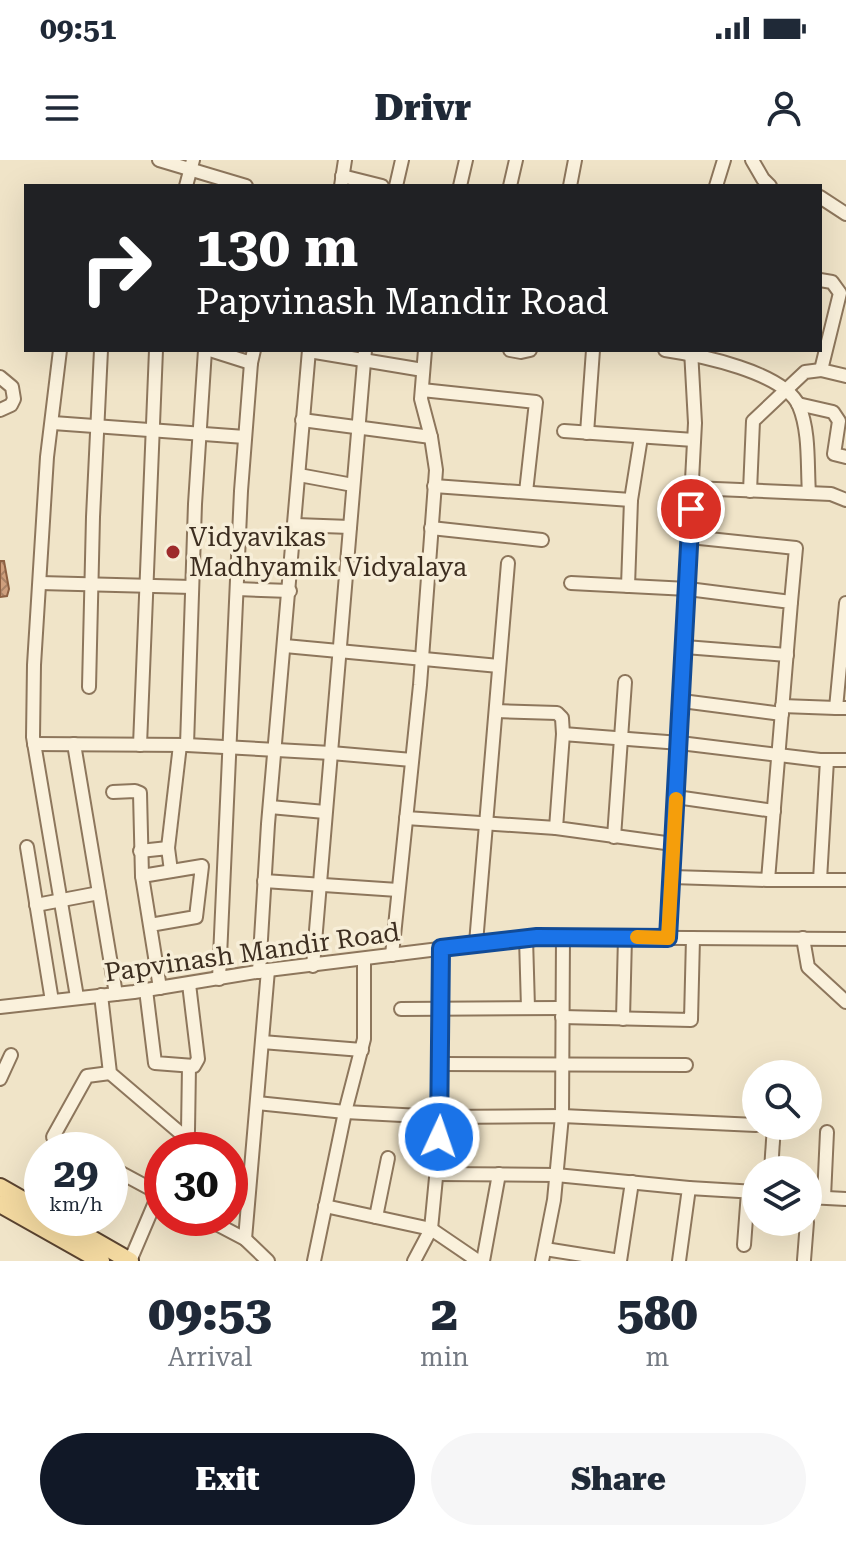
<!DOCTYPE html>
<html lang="en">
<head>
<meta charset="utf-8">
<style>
  :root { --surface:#fff; --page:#f6f6f7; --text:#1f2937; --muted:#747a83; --accent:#111827 }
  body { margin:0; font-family:"Roboto Serif",serif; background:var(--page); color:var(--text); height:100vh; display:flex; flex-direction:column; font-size:30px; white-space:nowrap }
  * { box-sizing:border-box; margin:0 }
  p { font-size:26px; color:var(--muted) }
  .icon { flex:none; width:44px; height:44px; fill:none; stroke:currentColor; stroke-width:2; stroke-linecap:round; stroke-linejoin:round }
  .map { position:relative; height:1101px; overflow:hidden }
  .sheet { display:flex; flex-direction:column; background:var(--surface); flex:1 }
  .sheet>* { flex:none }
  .banner { position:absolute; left:24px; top:24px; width:798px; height:168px; border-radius:0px; box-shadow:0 8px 32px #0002; background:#202124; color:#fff; overflow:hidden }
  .buttons { position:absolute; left:742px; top:900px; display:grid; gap:16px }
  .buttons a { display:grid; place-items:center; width:80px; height:80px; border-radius:50%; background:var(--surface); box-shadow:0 8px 32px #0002; font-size:40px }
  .speed { position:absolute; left:24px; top:972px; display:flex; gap:16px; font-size:40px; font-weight:700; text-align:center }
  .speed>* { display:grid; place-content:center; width:104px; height:104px; border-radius:50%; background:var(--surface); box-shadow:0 8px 32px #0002; line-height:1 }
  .speed small { font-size:20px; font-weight:400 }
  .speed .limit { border:12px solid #d22; background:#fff; color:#111 }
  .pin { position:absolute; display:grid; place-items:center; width:68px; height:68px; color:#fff; margin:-34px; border:4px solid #fff; border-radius:50%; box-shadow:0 2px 8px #0007 }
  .me { position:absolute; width:88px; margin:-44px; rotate:3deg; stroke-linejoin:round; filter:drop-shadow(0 0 6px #0008) }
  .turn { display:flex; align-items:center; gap:28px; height:168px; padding:0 40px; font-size:36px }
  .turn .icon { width:104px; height:104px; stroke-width:2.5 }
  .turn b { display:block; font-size:56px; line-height:68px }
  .eta { display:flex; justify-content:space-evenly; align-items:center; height:136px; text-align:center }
  .eta b { font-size:48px; font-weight:800; line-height:56px }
  .primary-button { display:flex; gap:16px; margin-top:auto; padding:16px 40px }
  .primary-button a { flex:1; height:92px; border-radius:48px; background:var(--accent); color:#fff; font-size:32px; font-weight:800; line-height:92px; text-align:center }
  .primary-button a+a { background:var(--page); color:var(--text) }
  .status { display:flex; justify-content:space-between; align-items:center; height:56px; padding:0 40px; background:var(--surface); direction:ltr }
  .status svg { height:22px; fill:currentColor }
  header { display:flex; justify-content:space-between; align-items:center; height:104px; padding:0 40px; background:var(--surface); font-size:36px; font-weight:800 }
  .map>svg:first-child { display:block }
  .building { fill:url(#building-cross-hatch); stroke:#8d5f41; stroke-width:2 }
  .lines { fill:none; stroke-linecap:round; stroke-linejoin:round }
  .minor-casing { stroke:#8d765c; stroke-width:16 }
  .major-casing { stroke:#5b4430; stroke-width:20 }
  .minor { stroke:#faf1dc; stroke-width:12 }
  .major { stroke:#f3d9a0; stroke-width:16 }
  .route-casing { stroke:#114b97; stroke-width:20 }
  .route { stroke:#1a73e8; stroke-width:14 }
  .slow { stroke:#f59e0b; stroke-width:14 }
  .poi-dot { fill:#9e2a2b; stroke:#f7eed8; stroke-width:3 }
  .labels { text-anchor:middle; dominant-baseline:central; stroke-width:7; stroke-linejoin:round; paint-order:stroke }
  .poi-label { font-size:26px; fill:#3d2e20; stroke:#f7eed8; text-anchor:start }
  .street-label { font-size:26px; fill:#3d2e20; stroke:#f7eed8 }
</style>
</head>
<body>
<div class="status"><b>09:51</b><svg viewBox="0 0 49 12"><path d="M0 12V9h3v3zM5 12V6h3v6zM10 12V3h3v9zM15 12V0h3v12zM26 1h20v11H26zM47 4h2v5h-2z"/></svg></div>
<header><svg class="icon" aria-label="menu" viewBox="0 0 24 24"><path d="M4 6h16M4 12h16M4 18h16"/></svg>Drivr<svg class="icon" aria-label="person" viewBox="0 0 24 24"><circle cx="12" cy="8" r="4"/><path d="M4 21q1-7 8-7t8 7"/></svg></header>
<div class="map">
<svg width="846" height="1101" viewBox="0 0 846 1101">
  <defs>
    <pattern id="building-cross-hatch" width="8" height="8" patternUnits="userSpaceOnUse" patternTransform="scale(2)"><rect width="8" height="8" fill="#cf9f7d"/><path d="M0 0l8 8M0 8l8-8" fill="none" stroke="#a98266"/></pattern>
  </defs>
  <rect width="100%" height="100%" fill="#f0e4c8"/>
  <polygon class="building" points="0,401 4,401 9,429 7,436 0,437"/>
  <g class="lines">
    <defs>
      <g id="minor">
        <polyline points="159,0 246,26"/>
        <polyline points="752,0 763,19 770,26"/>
        <polyline points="342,16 382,26"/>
        <polyline points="186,26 193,0"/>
        <polyline points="341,26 345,0"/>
        <polyline points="396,26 402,0"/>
        <polyline points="460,26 466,0"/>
        <polyline points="510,26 516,0"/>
        <polyline points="570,26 575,0"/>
        <polyline points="716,26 724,0"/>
        <polyline points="820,37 846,54"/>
        <polyline points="820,120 832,122 840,133 821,210 846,216"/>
        <polyline points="60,190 47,297 34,505 33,577 77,837"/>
        <polyline points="210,190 251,203 254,190"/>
        <polyline points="510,190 521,192 530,190"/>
        <path d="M665,190C699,195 784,212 799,246C810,272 807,306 809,333"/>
        <polyline points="309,191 423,210"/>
        <polyline points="0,217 12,227 14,239 11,245 0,250"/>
        <polyline points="422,230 536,242 526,332"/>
        <polyline points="798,244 833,252 839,261 834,294 846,297"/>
        <polyline points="302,260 431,277"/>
        <polyline points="53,263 245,277"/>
        <polyline points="564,271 694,280"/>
        <polyline points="587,273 593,190"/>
        <polyline points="299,315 353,325"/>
        <polyline points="434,326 631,340"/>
        <polyline points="692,328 831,334 846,340"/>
        <polyline points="750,331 753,261 805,212 821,210"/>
        <polyline points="296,365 350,367"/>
        <polyline points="431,368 542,380"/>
        <polyline points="690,377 796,388 791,442"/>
        <polyline points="40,423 192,427"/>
        <polyline points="571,423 688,429 791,442 768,720 672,717"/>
        <polyline points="628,426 631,340 641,277"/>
        <polyline points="237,429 290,431"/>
        <polyline points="846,443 836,548 846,548"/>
        <polyline points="285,486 499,506"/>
        <polyline points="685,487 787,495"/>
        <polyline points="89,527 93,357 101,190"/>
        <polyline points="682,541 782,554"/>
        <polyline points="782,546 836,548"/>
        <polyline points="496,551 557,553 562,558 563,574"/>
        <polyline points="34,584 187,585 195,344 205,190"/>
        <polyline points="74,584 116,834"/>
        <polyline points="140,585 156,190"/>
        <polyline points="187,585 331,593 412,600"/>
        <polyline points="113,632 135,631 140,633 142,716"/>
        <polyline points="676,637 774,651"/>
        <polyline points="270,647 325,652"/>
        <polyline points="406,658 556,668"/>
        <polyline points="614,677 625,522"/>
        <polyline points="673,684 556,668 563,574 680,583 820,600 846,600"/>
        <polyline points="27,687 52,841"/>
        <polyline points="168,688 180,585"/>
        <polyline points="140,691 168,688 171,711"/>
        <polyline points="768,720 846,720"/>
        <polyline points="820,720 827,600"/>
        <polyline points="264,721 398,730"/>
        <polyline points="36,745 99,733"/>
        <polyline points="150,765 196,757 202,706 142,716 160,828"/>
        <polyline points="526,778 528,848"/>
        <polyline points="668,778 695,263 691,190"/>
        <polyline points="803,778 808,807 846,842"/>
        <polyline points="476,783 508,403"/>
        <polyline points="392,795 420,525 436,310 431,277 421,239 425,190"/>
        <polyline points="313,806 365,190"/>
        <polyline points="259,812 268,664 309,190"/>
        <polyline points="219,819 241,331 251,203"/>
        <polyline points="146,830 155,903 194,906 198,899 189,824"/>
        <polyline points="101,835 110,913 185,977"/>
        <polyline points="0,847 134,832 268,810 537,777 846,779"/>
        <polyline points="401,849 562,848"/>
        <polyline points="562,857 691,860 693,778"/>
        <polyline points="623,859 625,777"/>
        <polyline points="262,882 362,890"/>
        <polyline points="441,904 686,905"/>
        <polyline points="0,919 11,895"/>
        <polyline points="257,943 345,952 440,957 562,956 756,965"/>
        <polyline points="78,990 53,977 87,916 110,913"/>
        <polyline points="179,990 188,971 189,906"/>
        <polyline points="110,1007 162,1035"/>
        <polyline points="771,1010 774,966"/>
        <polyline points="436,1014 556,1015 689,1028 679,1101"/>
        <polyline points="689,1028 756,1032"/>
        <polyline points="808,1037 846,1039"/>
        <polyline points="824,1037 827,972"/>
        <polyline points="325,1046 431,1069 478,1101"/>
        <polyline points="376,1057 388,998"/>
        <polyline points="205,1058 245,1079 268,1101"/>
        <polyline points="245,1079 268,810"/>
        <polyline points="744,1085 748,1032"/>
        <polyline points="545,1089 620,1101"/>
        <polyline points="804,1100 807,1062"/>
        <polyline points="130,1101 162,1026"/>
        <polyline points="314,1101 345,952 364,879 364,799"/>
        <polyline points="414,1101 431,1069 438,997 441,788"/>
        <polyline points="483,1101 499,1014"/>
        <polyline points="542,1101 554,1040 562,956 563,777"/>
        <polyline points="620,1101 632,1022"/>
      </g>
      <g id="major">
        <polyline points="0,1027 42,1051"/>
        <polyline points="0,1044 101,1101"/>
        <polyline points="55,1058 130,1101"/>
      </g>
    </defs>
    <use href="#minor" class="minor-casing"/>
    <use href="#major" class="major-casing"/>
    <use href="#minor" class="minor"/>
    <use href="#major" class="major"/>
  </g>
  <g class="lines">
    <defs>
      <polyline id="route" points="439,977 441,788 537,777 668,778 691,349"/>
    </defs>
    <use href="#route" class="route-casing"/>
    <use href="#route" class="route"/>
    <polyline class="slow" points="637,777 668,778 676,639"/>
  </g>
  <circle class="poi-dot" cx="173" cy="392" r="8"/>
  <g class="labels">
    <g class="poi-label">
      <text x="189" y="377">Vidyavikas<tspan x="189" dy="30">Madhyamik Vidyalaya</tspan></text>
    </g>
    <g class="street-label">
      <text transform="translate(252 792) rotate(-8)">Papvinash Mandir Road</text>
    </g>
  </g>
</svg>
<div class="buttons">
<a><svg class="icon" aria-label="search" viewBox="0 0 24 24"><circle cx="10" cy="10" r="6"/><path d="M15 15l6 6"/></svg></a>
<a><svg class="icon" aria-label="layers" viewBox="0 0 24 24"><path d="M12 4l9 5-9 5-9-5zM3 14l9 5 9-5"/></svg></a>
</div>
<div class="speed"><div>29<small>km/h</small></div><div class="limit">30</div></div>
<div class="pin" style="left:691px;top:349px;background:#d93025"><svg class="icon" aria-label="arrive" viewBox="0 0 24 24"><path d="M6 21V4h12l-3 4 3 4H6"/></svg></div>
<svg class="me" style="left:439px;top:977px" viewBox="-20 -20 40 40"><circle r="17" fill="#1a73e8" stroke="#fff" stroke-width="3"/><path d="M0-11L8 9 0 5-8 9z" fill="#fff"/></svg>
<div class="banner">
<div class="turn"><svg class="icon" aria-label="right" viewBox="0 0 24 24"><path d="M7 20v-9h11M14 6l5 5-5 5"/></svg><div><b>130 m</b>Papvinash Mandir Road</div></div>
</div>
</div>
<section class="sheet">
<div class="eta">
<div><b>09:53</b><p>Arrival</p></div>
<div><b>2</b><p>min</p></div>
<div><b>580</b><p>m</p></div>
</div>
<div class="primary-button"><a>Exit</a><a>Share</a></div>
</section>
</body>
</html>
